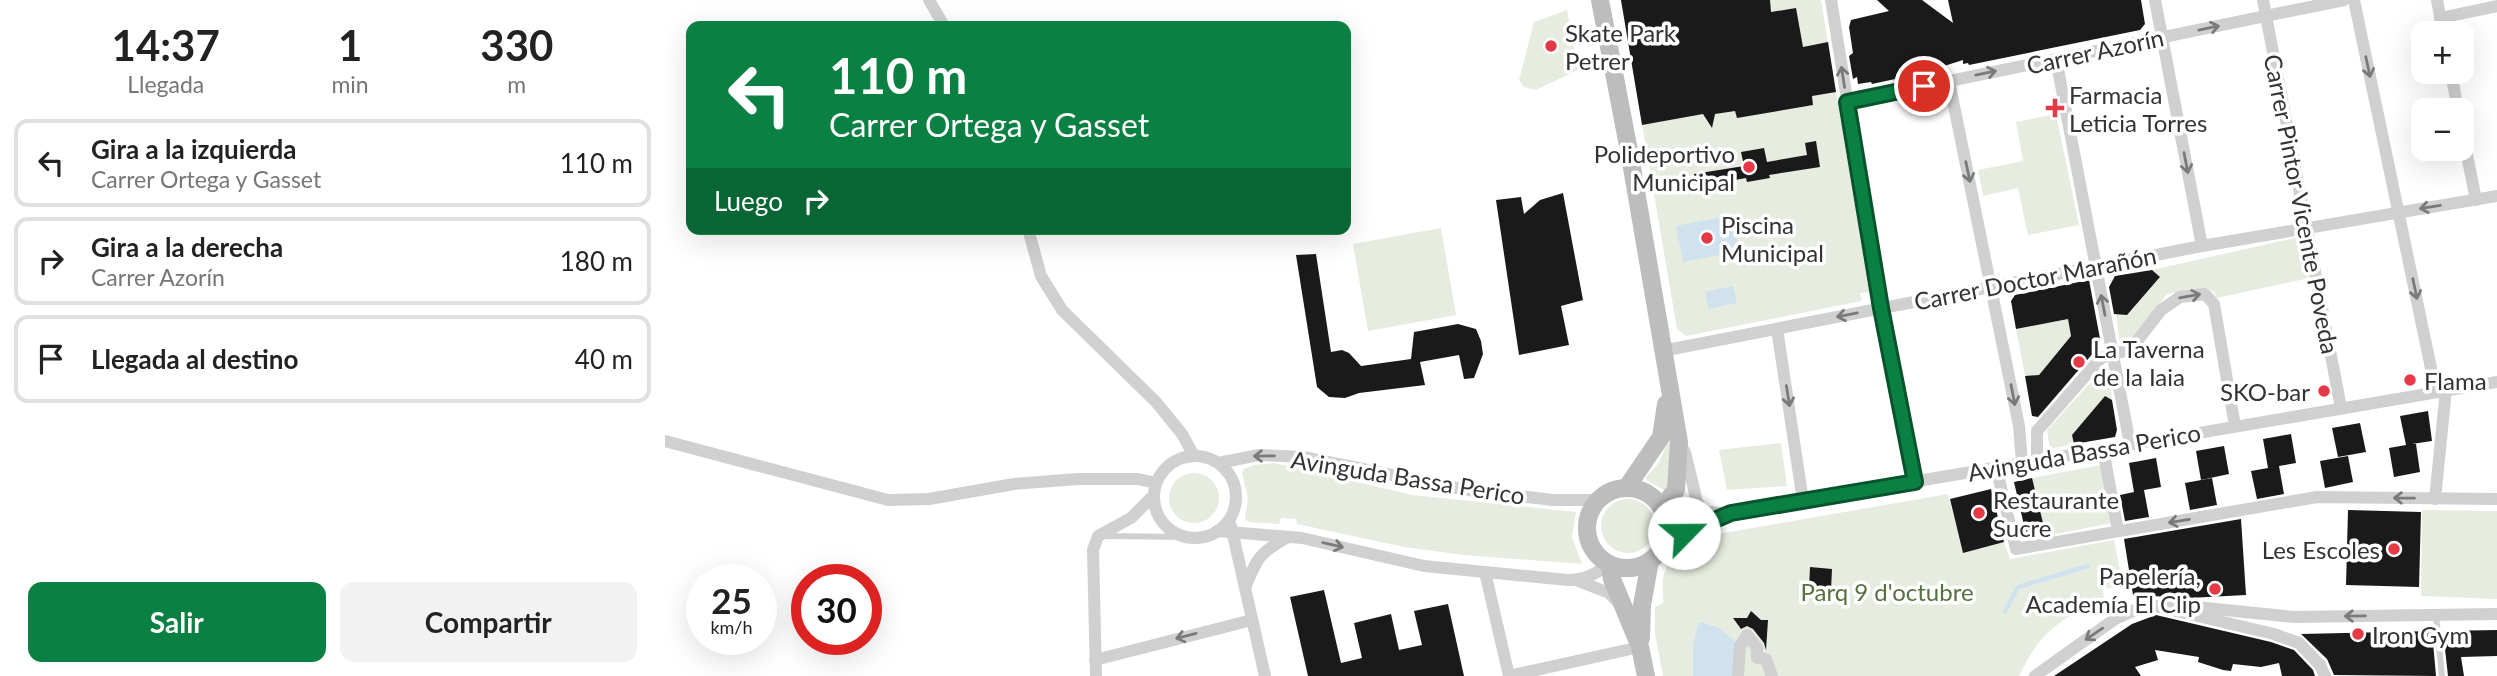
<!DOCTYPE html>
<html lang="es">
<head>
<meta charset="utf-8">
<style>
  :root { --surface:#fff; --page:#f2f2f2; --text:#222; --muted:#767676; --line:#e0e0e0; --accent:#0b8043 }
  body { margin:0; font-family:Lato,sans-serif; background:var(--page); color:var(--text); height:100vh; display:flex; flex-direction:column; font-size:26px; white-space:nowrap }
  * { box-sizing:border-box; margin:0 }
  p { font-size:23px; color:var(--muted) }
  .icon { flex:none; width:38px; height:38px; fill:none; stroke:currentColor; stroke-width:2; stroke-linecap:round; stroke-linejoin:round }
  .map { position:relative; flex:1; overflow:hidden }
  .details { display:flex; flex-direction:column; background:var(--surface); width:665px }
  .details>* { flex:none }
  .banner { position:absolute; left:21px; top:21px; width:665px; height:214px; border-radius:14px; box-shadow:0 7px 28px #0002; background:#0b8043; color:#fff; overflow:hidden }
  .fabs { position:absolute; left:1746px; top:21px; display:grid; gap:14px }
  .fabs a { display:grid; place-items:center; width:63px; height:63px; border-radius:14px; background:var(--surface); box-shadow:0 7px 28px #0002; font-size:35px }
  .speed { position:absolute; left:21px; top:564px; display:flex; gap:14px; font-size:35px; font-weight:700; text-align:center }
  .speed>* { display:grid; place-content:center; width:91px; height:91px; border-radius:50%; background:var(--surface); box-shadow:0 7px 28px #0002; line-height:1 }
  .speed small { font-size:18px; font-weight:400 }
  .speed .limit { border:10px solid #d22; background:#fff; color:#111 }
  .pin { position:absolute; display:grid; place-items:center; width:60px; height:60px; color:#fff; margin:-30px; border:4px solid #fff; border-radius:50%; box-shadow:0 2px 7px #0007 }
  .me { position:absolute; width:77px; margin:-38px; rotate:67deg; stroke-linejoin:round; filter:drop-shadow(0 0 5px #0008) }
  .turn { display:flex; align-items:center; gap:24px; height:147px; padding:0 28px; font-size:32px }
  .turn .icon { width:91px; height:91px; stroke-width:2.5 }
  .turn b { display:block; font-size:49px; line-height:60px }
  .then { display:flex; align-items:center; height:66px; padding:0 28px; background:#0003; gap:14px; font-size:26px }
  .eta { display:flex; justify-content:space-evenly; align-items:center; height:119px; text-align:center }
  .eta b { font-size:42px; font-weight:700; line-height:49px }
  .primary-button { display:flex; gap:14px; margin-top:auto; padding:14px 28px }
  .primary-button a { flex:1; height:80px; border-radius:14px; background:var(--accent); color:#fff; font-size:28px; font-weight:700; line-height:80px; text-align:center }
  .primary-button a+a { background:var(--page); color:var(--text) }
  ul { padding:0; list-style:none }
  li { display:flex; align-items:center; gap:21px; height:88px; margin:0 14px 10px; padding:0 14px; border:4px solid var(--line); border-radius:14px }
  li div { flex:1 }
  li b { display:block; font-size:26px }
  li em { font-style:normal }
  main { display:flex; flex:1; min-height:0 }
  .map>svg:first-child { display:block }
  .green { fill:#e6ecdf }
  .water { fill:#cfe2ee }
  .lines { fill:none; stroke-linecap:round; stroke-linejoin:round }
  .stream { stroke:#cfe2ee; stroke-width:4.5 }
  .building { fill:#1a1a1a }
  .lane { stroke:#d0d0d0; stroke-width:6 }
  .street { stroke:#d0d0d0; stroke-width:12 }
  .secondary { stroke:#bdbdbd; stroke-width:18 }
  .oneway { stroke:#7a7a7a }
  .route-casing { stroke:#07532c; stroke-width:18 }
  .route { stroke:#0b8043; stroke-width:12 }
  .poi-dot { fill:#e63946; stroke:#fff; stroke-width:2.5 }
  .labels { text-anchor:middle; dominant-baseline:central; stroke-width:7; stroke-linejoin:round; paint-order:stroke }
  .poi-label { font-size:24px; fill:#333; stroke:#fff; text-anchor:start }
  .street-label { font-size:24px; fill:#333; stroke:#fff }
  .park-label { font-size:24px; fill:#56703f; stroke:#fff }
</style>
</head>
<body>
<main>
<section class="details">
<div class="eta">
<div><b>14:37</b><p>Llegada</p></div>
<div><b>1</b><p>min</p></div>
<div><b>330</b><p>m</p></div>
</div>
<ul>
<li><svg class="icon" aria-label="left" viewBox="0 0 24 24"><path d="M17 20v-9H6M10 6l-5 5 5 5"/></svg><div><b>Gira a la izquierda</b><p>Carrer Ortega y Gasset</p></div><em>110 m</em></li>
<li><svg class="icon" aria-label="right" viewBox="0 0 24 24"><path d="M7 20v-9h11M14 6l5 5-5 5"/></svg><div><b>Gira a la derecha</b><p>Carrer Azorín</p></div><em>180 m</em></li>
<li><svg class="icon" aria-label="arrive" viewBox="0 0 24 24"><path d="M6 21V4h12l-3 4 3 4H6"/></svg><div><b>Llegada al destino</b></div><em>40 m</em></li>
</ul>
<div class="primary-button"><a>Salir</a><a>Compartir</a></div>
</section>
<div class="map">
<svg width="1832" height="676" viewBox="0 0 1832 676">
  <rect width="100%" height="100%" fill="#fff"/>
  <g class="green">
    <polygon points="956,0 1156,0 1204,292 1195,293 1197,301 1021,336 1012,329"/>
    <polygon points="902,10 913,70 871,90 859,87 854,80 869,22"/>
    <polygon points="1391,114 1414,225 1363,235 1353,188 1318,196 1313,170 1358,161 1351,122"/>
    <polygon points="776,228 791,315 703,331 688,244"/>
    <polygon points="1634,237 1644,278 1552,298 1549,292 1542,288 1502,294 1465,341 1455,344 1451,314 1462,315 1495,278 1487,270"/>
    <polygon points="1403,319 1406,336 1374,375 1360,376 1351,329"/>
    <polygon points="1443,369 1447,400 1440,396 1407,435 1409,444 1385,449 1382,430 1437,370"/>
    <polygon points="1005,438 1008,440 1005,489 1000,491 982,480 981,477 993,464"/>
    <polygon points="1116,443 1122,486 1062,490 1054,450"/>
    <polygon points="609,463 748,495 911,512 907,537 917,564 799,555 739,547 632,524 631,519 616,518 614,524 584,522 580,519 583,498 577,473 579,469 588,465"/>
    <polygon points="1436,465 1447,523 1381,536 1367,478"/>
    <circle cx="529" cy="498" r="25"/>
    <path d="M1283,494L1298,553L1339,542L1345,559L1449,540L1458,586L1437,589L1439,597C1396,619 1375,631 1354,676H998L990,634V607L998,603C999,594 996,582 999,574C1006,552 1033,541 1053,534Z"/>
    <circle cx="963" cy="526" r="27"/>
    <polygon points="1757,510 1832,511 1832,599 1756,596"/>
  </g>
  <g class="water">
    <polygon points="1067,215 1074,251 1018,262 1011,226"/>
    <polygon points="1068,286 1072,303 1044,309 1040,292"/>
    <polygon points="1036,622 1054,628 1075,646 1073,676 1028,676 1028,647 1033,624"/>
  </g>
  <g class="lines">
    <polyline class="stream" points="1340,611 1353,587 1423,566"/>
  </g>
  <g class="building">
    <polygon points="956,0 1105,0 1106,12 1131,8 1138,47 1163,42 1171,92 1147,96 1148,105 1072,118 1070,111 1050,114 1047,128 1038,114 977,125"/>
    <polygon points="1212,0 1257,0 1288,23 1283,0 1476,0 1480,24 1475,30 1304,65 1303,63 1298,64 1298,60 1276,67 1258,70 1258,73 1207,84 1206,82 1193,84 1192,77 1188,79 1184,56 1188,53 1184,27 1186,20 1224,11"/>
    <polygon points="1151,141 1155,167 1104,175 1105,178 1082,182 1081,178 1031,187 1029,174 1079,166 1076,152 1099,148 1102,162 1142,155 1140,143"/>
    <polygon points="898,193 918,300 896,306 904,345 854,355 831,200 856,197 859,214 875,200"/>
    <polygon points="651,254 666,352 677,350 684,353 696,366 746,359 749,332 793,324 811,329 816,341 818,354 809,378 799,379 794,355 755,362 760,385 694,393 680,398 664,397 652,387 631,255"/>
    <polygon points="1487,270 1495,277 1462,315 1449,314 1444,287 1450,276"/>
    <polygon points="1424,280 1436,344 1373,417 1367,416 1360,376 1374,375 1406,336 1403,319 1351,329 1346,301 1350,295"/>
    <polygon points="1440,396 1447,400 1452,430 1450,437 1409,444 1407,435"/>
    <polygon points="1763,411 1767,441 1747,444 1751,444 1755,472 1729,477 1724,448 1741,445 1735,416"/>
    <polygon points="1695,423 1701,452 1673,457 1667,428"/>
    <polygon points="1626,434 1631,463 1614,466 1619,494 1592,499 1586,471 1603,468 1598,439"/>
    <polygon points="1559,446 1564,474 1536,480 1531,451"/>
    <polygon points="1683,456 1688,482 1660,488 1655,461"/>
    <polygon points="1491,458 1496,487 1479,490 1484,517 1460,521 1455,495 1469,492 1464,463"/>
    <polygon points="1367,478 1381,535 1362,538 1349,482"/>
    <polygon points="1547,478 1552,505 1525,510 1520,483"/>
    <polygon points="1326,489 1339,542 1298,553 1285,499"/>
    <polygon points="1683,510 1756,512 1754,587 1681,585"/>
    <polygon points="1576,519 1581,595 1524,598 1468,595 1459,539"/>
    <polygon points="1145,567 1167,569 1166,590 1144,589"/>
    <polygon points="659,590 676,663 697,658 689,623 726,614 734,650 757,645 749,611 783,604 799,676 643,676 625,597"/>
    <polygon points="1086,611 1096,620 1103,620 1101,650 1099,643 1088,629 1082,626 1076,629 1068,618 1082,618"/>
    <polygon points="1491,615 1606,642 1629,650 1648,670 1650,676 1617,676 1614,663 1596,667 1568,664 1566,671 1558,670 1533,662 1534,657 1490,650 1493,660 1470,667 1476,676 1389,676 1467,624"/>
    <polygon points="1832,630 1832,656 1796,657 1799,676 1783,676 1778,631"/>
    <polygon points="1767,631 1771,676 1669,675 1662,659 1636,634"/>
  </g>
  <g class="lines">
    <g class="lane">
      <polyline points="438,536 524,537"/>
      <polyline points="1771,615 1777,676"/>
    </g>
    <g class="street">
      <polyline points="264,0 279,26"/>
      <polyline points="1166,0 1216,308 1250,482"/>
      <polyline points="1490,0 1537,246"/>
      <polyline points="1598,0 1676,408"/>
      <polyline points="1689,0 1771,392"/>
      <polyline points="1772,0 1778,33"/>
      <polyline points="1775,18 1832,6"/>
      <polyline points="1391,59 1465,444"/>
      <polyline points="1786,72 1793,110"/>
      <polyline points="1284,81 1354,426 1357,463"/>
      <polyline points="1182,102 1679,0"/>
      <polyline points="1797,130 1811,200"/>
      <polyline points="363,229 376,276 397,310 491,402 517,434 529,456"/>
      <polyline points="1112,329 1138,501"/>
      <polyline points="997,351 1537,246 1832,196"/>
      <polyline points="0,441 223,500 264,499 349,484 413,479 473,479 491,483"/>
      <polyline points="1016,446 1020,452 1032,502 1040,514"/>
      <polyline points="1438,449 1453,531"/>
      <circle cx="530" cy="497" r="41"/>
      <polyline points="1372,460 1372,431 1436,358 1466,349 1496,310 1515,297 1540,294 1549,304 1570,426"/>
      <polyline points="553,463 594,455 638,457 802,490 888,500 933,500"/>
      <polyline points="1331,467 1351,549 1652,497 1832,499"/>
      <polyline points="1770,499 1781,390"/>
      <path d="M999,511C1021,509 1043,513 1066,513L1832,382"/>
      <polyline points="566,526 600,676"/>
      <path d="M552,531L637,538L759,566L903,580C918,580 932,574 943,564"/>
      <polyline points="1001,540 1059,516"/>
      <polyline points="820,572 844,676 975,647"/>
      <polyline points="911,580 944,593 954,603"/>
      <path d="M580,588C592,558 594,553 623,537"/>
      <polyline points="1490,606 1521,606 1629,617 1832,614"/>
      <polyline points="430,660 587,620"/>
      <polyline points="431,676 428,550 433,536 466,518 489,495"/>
      <polyline points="1073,676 1075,646 1082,635 1092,648 1092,658 1101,659 1107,676"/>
      <polyline points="1370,676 1450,619 1470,610 1490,606 1609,634 1634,643 1655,665 1660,676"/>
    </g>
    <g class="secondary">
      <polyline points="935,0 965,156 1014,442 1011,490 997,507"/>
      <polyline points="962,487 996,437 1001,404"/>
      <circle cx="962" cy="528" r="40"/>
      <polyline points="945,565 947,579 975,647 981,676"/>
      <polyline points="976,638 977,605 985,561"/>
    </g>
  </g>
  <defs><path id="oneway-shaft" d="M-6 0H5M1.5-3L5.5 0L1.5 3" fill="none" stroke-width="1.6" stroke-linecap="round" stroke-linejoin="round" transform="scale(1.75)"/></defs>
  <g class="oneway">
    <use href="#oneway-shaft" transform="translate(1544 28) rotate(-12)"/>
    <use href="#oneway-shaft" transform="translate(1703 67) rotate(78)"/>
    <use href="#oneway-shaft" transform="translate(1321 73) rotate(-12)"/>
    <use href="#oneway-shaft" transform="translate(1178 77) rotate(-99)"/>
    <use href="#oneway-shaft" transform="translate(1521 163) rotate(79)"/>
    <use href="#oneway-shaft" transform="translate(1303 172) rotate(78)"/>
    <use href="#oneway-shaft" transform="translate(1765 207) rotate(171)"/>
    <use href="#oneway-shaft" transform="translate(1750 289) rotate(78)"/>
    <use href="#oneway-shaft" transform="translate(1525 296) rotate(-10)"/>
    <use href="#oneway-shaft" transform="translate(1438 305) rotate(-101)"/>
    <use href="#oneway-shaft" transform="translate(1182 315) rotate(169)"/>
    <use href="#oneway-shaft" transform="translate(1348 395) rotate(79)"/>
    <use href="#oneway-shaft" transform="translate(1123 396) rotate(81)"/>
    <use href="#oneway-shaft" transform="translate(599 456) rotate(179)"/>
    <use href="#oneway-shaft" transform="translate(1739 498) rotate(-179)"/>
    <use href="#oneway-shaft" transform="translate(1514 521) rotate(171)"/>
    <use href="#oneway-shaft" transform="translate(668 545) rotate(13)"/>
    <use href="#oneway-shaft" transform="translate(1690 616) rotate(179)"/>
    <use href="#oneway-shaft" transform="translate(1429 634) rotate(146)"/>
    <use href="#oneway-shaft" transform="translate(521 636) rotate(166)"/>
  </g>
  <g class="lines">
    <defs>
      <polyline id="route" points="1019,533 1066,513 1250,482 1216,308 1182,102 1259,86"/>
    </defs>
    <use href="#route" class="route-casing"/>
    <use href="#route" class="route"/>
  </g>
  <g class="poi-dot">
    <circle cx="886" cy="46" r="7"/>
    <path d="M1386.5 97.5h7v7h7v7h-7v7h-7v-7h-7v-7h7z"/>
    <circle cx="1084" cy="167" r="7"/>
    <circle cx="1042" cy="238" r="7"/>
    <circle cx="1414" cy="362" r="7"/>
    <circle cx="1745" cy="380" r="7"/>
    <circle cx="1659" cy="391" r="7"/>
    <circle cx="1314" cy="513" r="7"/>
    <circle cx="1729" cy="549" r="7"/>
    <circle cx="1550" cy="589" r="7"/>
    <circle cx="1693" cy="634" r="7"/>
  </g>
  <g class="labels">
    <g class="poi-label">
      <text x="900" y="32">Skate Park<tspan x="900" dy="28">Petrer</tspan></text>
      <text x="1404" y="94">Farmacia<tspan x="1404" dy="28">Leticia Torres</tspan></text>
      <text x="1070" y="153" text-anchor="end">Polideportivo<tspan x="1070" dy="28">Municipal</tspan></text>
      <text x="1056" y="224">Piscina<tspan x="1056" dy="28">Municipal</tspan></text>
      <text x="1428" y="348">La Taverna<tspan x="1428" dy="28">de la Iaia</tspan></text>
      <text x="1759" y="380">Flama</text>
      <text x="1645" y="391" text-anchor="end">SKO-bar</text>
      <text x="1328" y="499">Restaurante<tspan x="1328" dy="28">Sucre</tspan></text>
      <text x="1715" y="549" text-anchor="end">Les Escoles</text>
      <text x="1536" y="575" text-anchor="end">Papelería,<tspan x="1536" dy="28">Academía El Clip</tspan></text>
      <text x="1707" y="634">Iron Gym</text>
    </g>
    <g class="street-label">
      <text transform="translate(1430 51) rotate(-12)">Carrer Azorín</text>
      <text transform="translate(1637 204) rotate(79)">Carrer Pintor Vicente Poveda</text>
      <text transform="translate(1370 278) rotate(-11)">Carrer Doctor Marañón</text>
      <text transform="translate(1419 452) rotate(-10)">Avinguda Bassa Perico</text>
      <text transform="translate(743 477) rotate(9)">Avinguda Bassa Perico</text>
    </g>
    <g class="park-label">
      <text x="1222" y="591">Parq 9 d'octubre</text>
    </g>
  </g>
</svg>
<div class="fabs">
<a>+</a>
<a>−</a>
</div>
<div class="speed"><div>25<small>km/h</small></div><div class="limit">30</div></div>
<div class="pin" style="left:1259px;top:86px;background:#d93025"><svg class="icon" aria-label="arrive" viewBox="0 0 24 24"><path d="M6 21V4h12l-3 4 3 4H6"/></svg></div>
<svg class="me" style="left:1019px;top:533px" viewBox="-20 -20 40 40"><circle r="19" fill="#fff"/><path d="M0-13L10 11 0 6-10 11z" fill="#0b8043"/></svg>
<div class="banner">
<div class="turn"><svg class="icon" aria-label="left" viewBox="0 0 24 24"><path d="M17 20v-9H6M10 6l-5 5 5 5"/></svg><div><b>110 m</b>Carrer Ortega y Gasset</div></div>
<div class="then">Luego<svg class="icon" aria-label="right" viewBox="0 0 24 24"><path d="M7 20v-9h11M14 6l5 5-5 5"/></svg></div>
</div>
</div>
</main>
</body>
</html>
